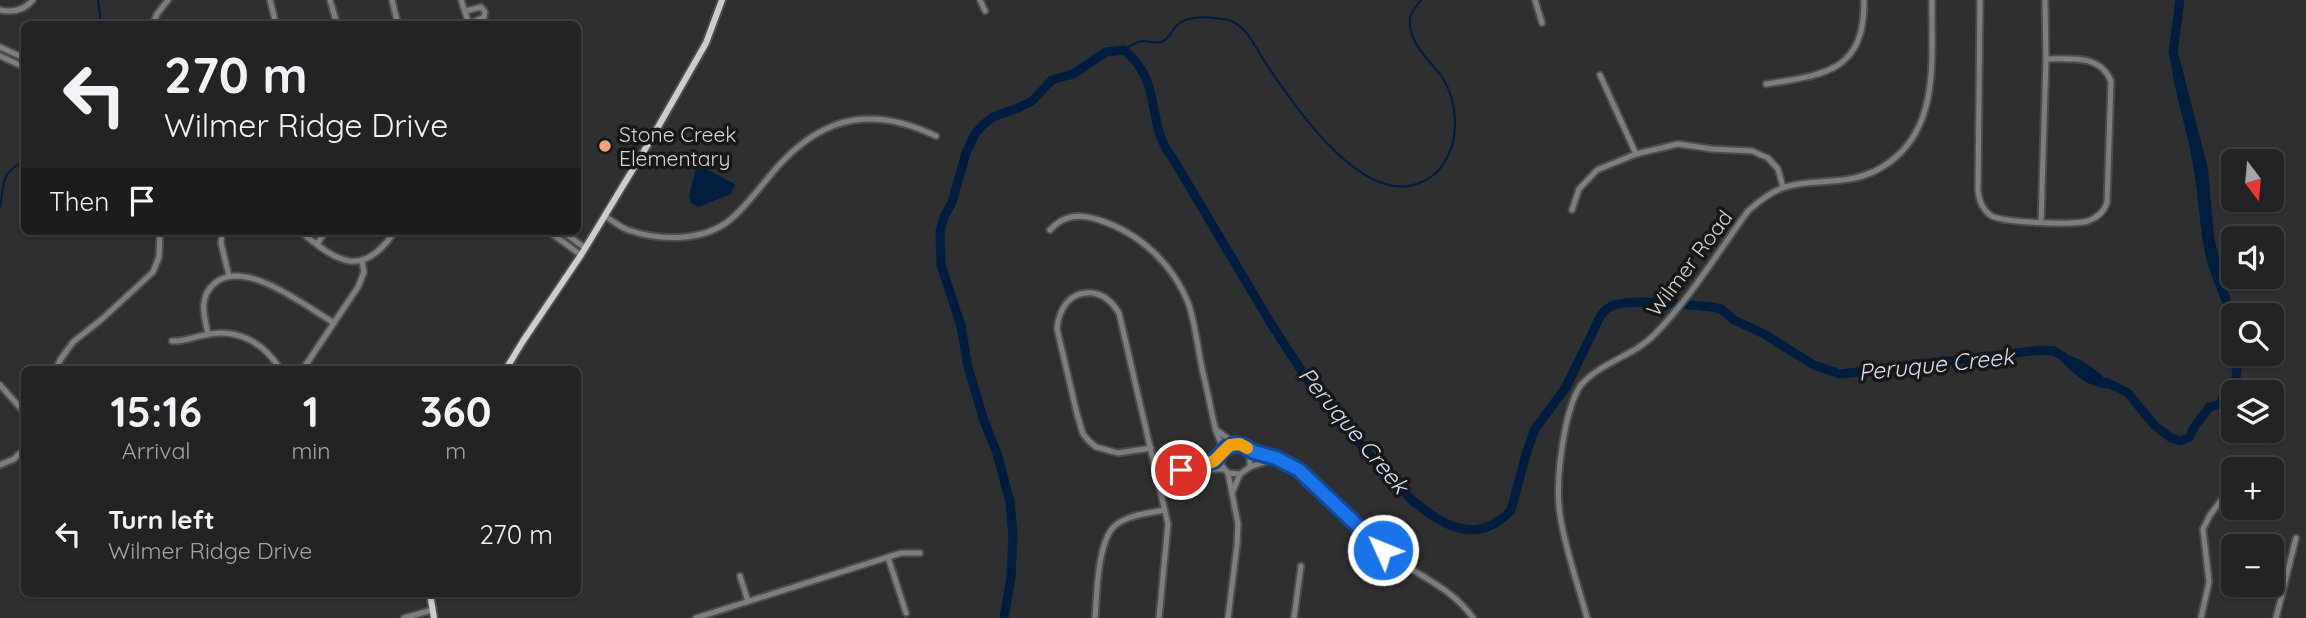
<!DOCTYPE html>
<html lang="en">
<head>
<meta charset="utf-8">
<style>
  :root { --surface:#222325; --page:#2a2b2d; --text:#f1f3f6; --muted:#a2a4a7; --line:#3f4042 }
  body { margin:0; font-family:Quicksand,sans-serif; background:var(--page); color:var(--text); height:100vh; display:flex; flex-direction:column; font-size:26px; white-space:nowrap }
  * { box-sizing:border-box; margin:0 }
  p { font-size:23px; color:var(--muted) }
  .icon { flex:none; width:38px; height:38px; fill:none; stroke:currentColor; stroke-width:2; stroke-linecap:round; stroke-linejoin:round }
  .map { position:relative; flex:1; overflow:hidden }
  .details { position:absolute; left:21px; top:366px; width:560px; height:231px; display:flex; flex-direction:column; background:var(--surface); border-radius:10px; box-shadow:0 2px 5px #0004,0 0 0 2px var(--line) }
  .details>* { flex:none }
  .guide { position:absolute; left:21px; top:21px; width:560px; height:214px; border-radius:10px; box-shadow:0 2px 5px #0004,0 0 0 2px var(--line); background:#222325; color:var(--text); overflow:hidden }
  .needle { width:46px; rotate:164deg }
  .controls { position:absolute; left:2221px; top:149px; display:grid; gap:14px }
  .controls a { display:grid; place-items:center; width:63px; height:63px; border-radius:10px; background:var(--surface); box-shadow:0 2px 5px #0004,0 0 0 2px var(--line); font-size:35px }
  .pin { position:absolute; display:grid; place-items:center; width:60px; height:60px; color:#fff; margin:-30px; border:4px solid #fff; border-radius:50%; box-shadow:0 2px 7px #0007 }
  .me { position:absolute; width:77px; margin:-38px; rotate:314deg; stroke-linejoin:round; filter:drop-shadow(0 0 5px #0008) }
  .turn { display:flex; align-items:center; gap:24px; height:147px; padding:0 28px; font-size:32px }
  .turn .icon { width:91px; height:91px; stroke-width:2.5 }
  .turn b { display:block; font-size:49px; line-height:60px }
  .then { display:flex; align-items:center; height:66px; padding:0 28px; background:#0003; gap:14px; font-size:26px }
  .eta { display:flex; justify-content:space-evenly; align-items:center; height:119px; text-align:center }
  .eta b { font-size:42px; font-weight:800; line-height:49px }
  ul { padding:0; list-style:none }
  li { display:flex; align-items:center; gap:21px; height:98px; padding:0 28px }
  li div { flex:1 }
  li b { display:block; font-size:26px }
  li em { font-style:normal }
  .map>svg:first-child { display:block }
  .water { fill:#001d40 }
  .lines { fill:none; stroke-linecap:round; stroke-linejoin:round }
  .stream { stroke:#001d40; stroke-width:2 }
  .river { stroke:#001d40; stroke-width:9 }
  .minor-casing { stroke:#4c4d4e; stroke-width:9 }
  .major-casing { stroke:#4c4d4e; stroke-width:10 }
  .minor { stroke:#7d7e7f; stroke-width:5 }
  .major { stroke:#cbcdcf; stroke-width:6 }
  .route-casing { stroke:#114b97; stroke-width:18 }
  .route { stroke:#1a73e8; stroke-width:12 }
  .slow { stroke:#f59e0b; stroke-width:12 }
  .poi-dot { fill:#f2a17e; stroke:#171718; stroke-width:2.5 }
  .labels { text-anchor:middle; dominant-baseline:central; stroke-width:7; stroke-linejoin:round; paint-order:stroke }
  .poi-label { font-size:21px; fill:#d2d3d4; stroke:#171718; text-anchor:start }
  .street-label { font-size:21px; fill:#d2d3d4; stroke:#171718 }
  .water-label { font-size:23px; font-style:italic; fill:#d1e0f4; stroke:#171718 }
</style>
</head>
<body>
<div class="map">
<svg width="2306" height="618" viewBox="0 0 2306 618">
  <rect width="100%" height="100%" fill="#2e2f31"/>
  <g class="water">
    <path d="M2173,52L2179,56L2208,169L2214,238L2226,286L2236,315H2233V342C2230,314 2214,288 2207,261C2199,229 2199,196 2193,165C2188,133 2177,102 2172,70L2171,55Z"/>
    <polygon points="702,167 735,184 731,194 699,207 691,203 689,195 696,169"/>
    <path d="M2054,351C2085,359 2092,366 2114,387C2093,394 2065,368 2054,351Z"/>
  </g>
  <g class="lines">
    <g class="stream">
      <polyline points="98,0 101,24"/>
      <path d="M1124,50C1129,47 1136,41 1143,41C1150,41 1156,45 1163,41C1170,38 1172,30 1177,25C1190,14 1212,17 1228,20C1246,25 1254,45 1263,59C1290,100 1353,195 1409,186C1423,183 1436,176 1444,163C1460,139 1458,101 1442,77C1429,59 1407,42 1410,18C1411,11 1417,6 1421,0"/>
      <path d="M0,207C5,179 0,176 24,160"/>
    </g>
    <g class="river">
      <polyline points="2176,64 2173,52 2180,0"/>
      <path d="M2106,382L2128,393L2154,425L2171,438L2181,441L2190,437C2193,424 2202,419 2209,407L2220,404L2226,390L2236,379L2238,354"/>
      <path d="M1004,618L1011,577L1013,535L1010,502L997,453L984,421L968,367L961,326L941,265L940,231L944,217L952,202L966,153L975,134L983,125L993,117L1018,108L1032,101L1052,80L1073,74L1106,52L1124,50C1164,82 1145,124 1172,157L1270,322L1310,384L1391,480C1399,485 1404,492 1411,499C1443,527 1478,546 1511,510L1527,451L1535,429L1566,387L1601,315C1604,312 1606,309 1610,307C1625,297 1692,305 1712,307L1721,309L1734,320L1764,334L1814,365L1840,374L2041,350L2054,351L2064,357"/>
    </g>
    <defs>
      <g id="minor">
        <polyline points="270,0 276,24"/>
        <polyline points="330,0 337,24"/>
        <polyline points="392,0 398,24"/>
        <polyline points="461,0 469,24"/>
        <polyline points="980,0 985,11"/>
        <polyline points="1535,0 1542,23"/>
        <path d="M1980,0L1978,191C1979,200 1982,209 1990,215C2001,223 2074,225 2088,221C2097,218 2104,211 2107,203L2111,81C2100,54 2070,59 2046,59"/>
        <path d="M0,10C13,13 24,10 33,0"/>
        <polyline points="466,11 481,7 485,12 484,17 469,24"/>
        <polyline points="153,24 157,14 168,0"/>
        <polyline points="0,47 24,58"/>
        <polyline points="0,56 24,67"/>
        <polyline points="1600,75 1636,154"/>
        <path d="M1766,84C1824,75 1865,72 1864,0"/>
        <polyline points="1572,210 1579,189 1597,170 1636,154 1678,144 1712,149 1752,151 1768,158 1778,169 1783,187"/>
        <path d="M605,216C613,221 620,227 628,230C660,241 704,242 731,219C750,203 764,181 781,163C827,114 876,107 936,136"/>
        <polyline points="2041,222 2046,59 2045,0"/>
        <path d="M1050,230C1064,214 1080,214 1099,220C1140,233 1174,265 1189,305C1196,327 1198,351 1203,373C1208,392 1211,412 1216,431C1218,437 1222,444 1223,451"/>
        <polyline points="222,231 221,243 229,276"/>
        <polyline points="289,231 294,231"/>
        <path d="M300,231C338,263 363,279 395,231"/>
        <polyline points="548,231 581,255"/>
        <polyline points="562,231 585,248"/>
        <polyline points="317,244 326,231"/>
        <path d="M208,334C204,315 198,297 215,283C245,258 307,307 334,323"/>
        <path d="M172,341C184,342 193,337 205,335C237,327 264,343 280,369"/>
        <polyline points="56,369 60,360 73,342 102,319 153,272 159,257 160,231"/>
        <polyline points="303,369 358,287 364,272 362,261"/>
        <polyline points="0,385 24,412"/>
        <polyline points="1218,431 1235,444"/>
        <path d="M1151,448L1118,453L1096,447L1089,441L1083,434L1077,414L1057,329C1059,309 1069,291 1093,293C1098,294 1104,296 1108,300C1113,303 1116,309 1119,313L1168,524L1159,618"/>
        <path d="M1248,449L1276,458L1299,470L1383,550C1413,574 1451,586 1473,618"/>
        <polyline points="0,465 14,459 24,449"/>
        <polyline points="1250,467 1273,459"/>
        <polyline points="1228,473 1238,524 1237,545 1228,618"/>
        <polyline points="1158,475 1214,462 1230,445 1240,444 1250,453 1250,467 1240,474 1228,473 1221,465 1222,452"/>
        <polyline points="1159,482 1205,469 1224,469"/>
        <polyline points="1232,493 1240,474"/>
        <polyline points="888,557 906,613"/>
        <polyline points="740,576 748,601"/>
        <polyline points="404,618 432,610"/>
        <polyline points="696,618 901,553 920,553"/>
        <path d="M1095,618C1097,595 1097,538 1117,524C1129,515 1150,513 1164,510"/>
        <polyline points="1294,618 1301,566"/>
        <path d="M1587,618C1578,584 1565,549 1560,515C1556,486 1560,454 1566,425C1569,412 1573,396 1581,385C1601,362 1634,356 1655,334C1691,297 1718,252 1748,211C1784,178 1799,185 1842,180C1863,178 1880,171 1896,157C1940,119 1931,53 1932,0"/>
        <polyline points="2201,618 2209,582 2203,529 2210,515 2226,494"/>
        <polyline points="2276,618 2296,538"/>
      </g>
      <g id="major">
        <polyline points="506,369 523,341 581,255 650,141 706,43 722,0"/>
        <polyline points="430,593 434,618"/>
      </g>
    </defs>
    <use href="#minor" class="minor-casing"/>
    <use href="#major" class="major-casing"/>
    <use href="#minor" class="minor"/>
    <use href="#major" class="major"/>
  </g>
  <g class="lines">
    <defs>
      <polyline id="route" points="1181,470 1214,461 1226,448 1235,444 1244,446 1254,452 1276,458 1299,470 1383,550"/>
    </defs>
    <use href="#route" class="route-casing"/>
    <use href="#route" class="route"/>
    <polyline class="slow" points="1207,464 1214,461 1230,445 1240,444 1247,448"/>
  </g>
  <circle class="poi-dot" cx="605" cy="146" r="7"/>
  <g class="labels">
    <g class="poi-label">
      <text x="619" y="134">Stone Creek<tspan x="619" dy="24">Elementary</tspan></text>
    </g>
    <g class="street-label">
      <text transform="translate(1689 263) rotate(-53)">Wilmer Road</text>
    </g>
    <g class="water-label">
      <text transform="translate(1936 364) rotate(-6)">Peruque Creek</text>
      <text transform="translate(1354 430) rotate(50)">Peruque Creek</text>
    </g>
  </g>
</svg>
<div class="controls">
<a><svg class="needle" viewBox="-14 -14 28 28"><path d="M0-13l5 13h-10z" fill="#e53935"/><path d="M0 13l5-13h-10z" fill="#a2a4a7"/></svg></a>
<a><svg class="icon" aria-label="sound" viewBox="0 0 24 24"><path d="M4 9h4l5-4v14l-5-4H4zM17 9q2 3 0 6"/></svg></a>
<a><svg class="icon" aria-label="search" viewBox="0 0 24 24"><circle cx="10" cy="10" r="6"/><path d="M15 15l6 6"/></svg></a>
<a><svg class="icon" aria-label="layers" viewBox="0 0 24 24"><path d="M12 4l9 5-9 5-9-5zM3 14l9 5 9-5"/></svg></a>
<a>+</a>
<a>−</a>
</div>
<div class="pin" style="left:1181px;top:470px;background:#d93025"><svg class="icon" aria-label="arrive" viewBox="0 0 24 24"><path d="M6 21V4h12l-3 4 3 4H6"/></svg></div>
<svg class="me" style="left:1383px;top:550px" viewBox="-20 -20 40 40"><circle r="17" fill="#1a73e8" stroke="#fff" stroke-width="3"/><path d="M0-11L8 9 0 5-8 9z" fill="#fff"/></svg>
<div class="guide">
<div class="turn"><svg class="icon" aria-label="left" viewBox="0 0 24 24"><path d="M17 20v-9H6M10 6l-5 5 5 5"/></svg><div><b>270 m</b>Wilmer Ridge Drive</div></div>
<div class="then">Then<svg class="icon" aria-label="arrive" viewBox="0 0 24 24"><path d="M6 21V4h12l-3 4 3 4H6"/></svg></div>
</div>
<section class="details">
<div class="eta">
<div><b>15:16</b><p>Arrival</p></div>
<div><b>1</b><p>min</p></div>
<div><b>360</b><p>m</p></div>
</div>
<ul>
<li><svg class="icon" aria-label="left" viewBox="0 0 24 24"><path d="M17 20v-9H6M10 6l-5 5 5 5"/></svg><div><b>Turn left</b><p>Wilmer Ridge Drive</p></div><em>270 m</em></li>
</ul>
</section>
</div>
</body>
</html>
